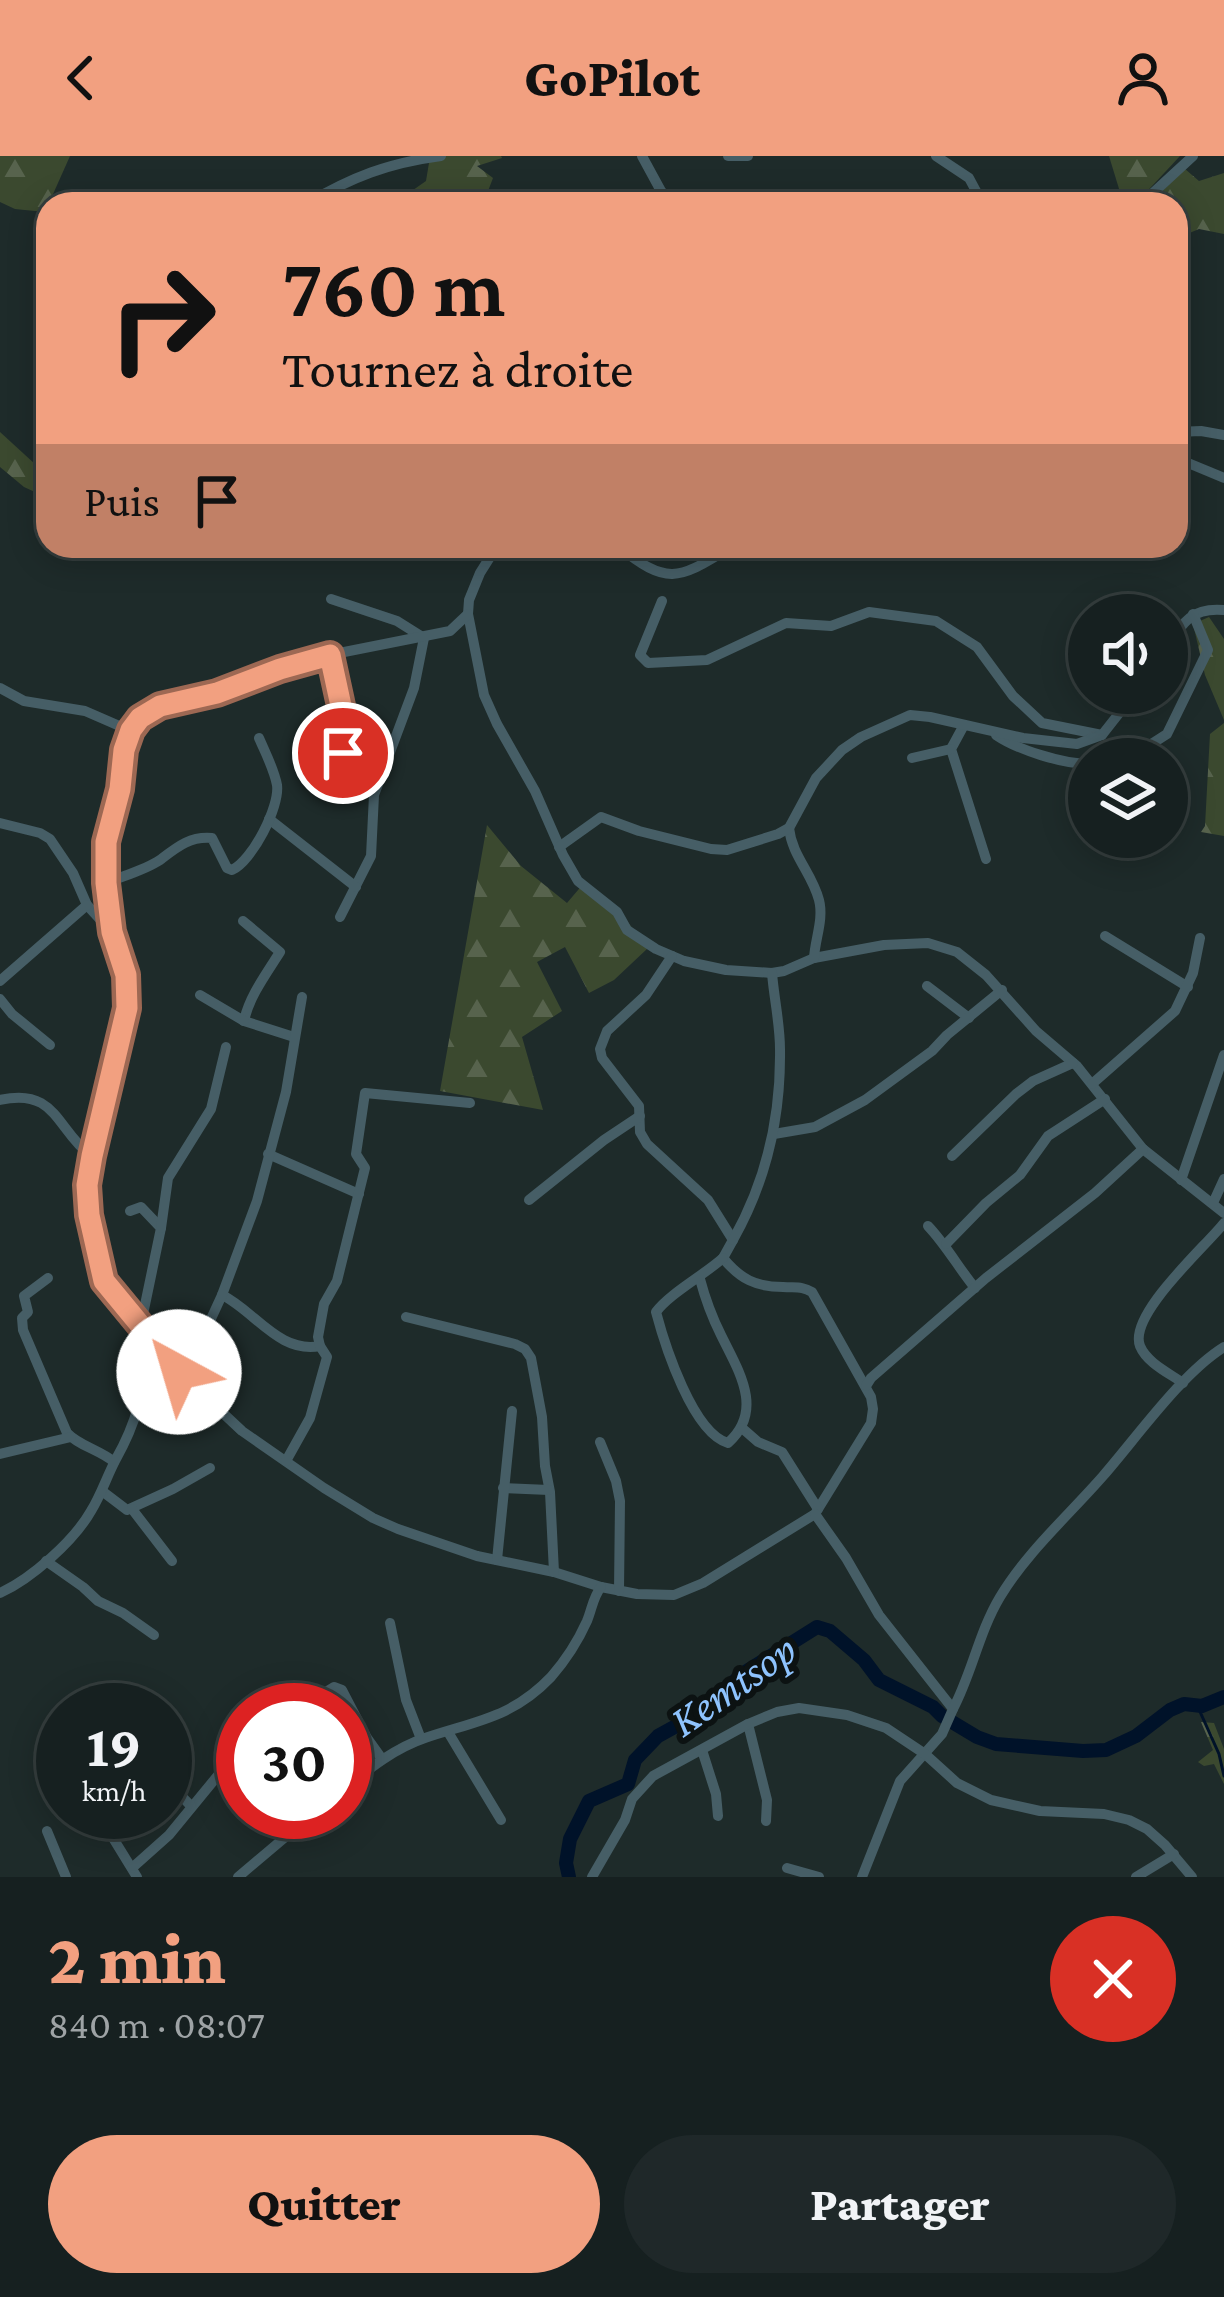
<!DOCTYPE html>
<html lang="fr">
<head>
<meta charset="utf-8">
<style>
  :root { --surface:#162020; --page:#1f2829; --text:#f1f3f6; --muted:#9ea3a5; --line:#353e3e; --accent:#f2a080 }
  body { margin:0; font-family:"Crimson Pro",serif; background:var(--page); color:var(--text); height:100vh; display:flex; flex-direction:column; font-size:45px; white-space:nowrap }
  * { box-sizing:border-box; margin:0 }
  p { font-size:39px; color:var(--muted) }
  .icon { flex:none; width:66px; height:66px; fill:none; stroke:currentColor; stroke-width:2; stroke-linecap:round; stroke-linejoin:round }
  .map { position:relative; height:1721px; overflow:hidden }
  .panel { display:flex; flex-direction:column; background:var(--surface); flex:1 }
  .panel>* { flex:none }
  .banner { position:absolute; left:36px; top:36px; width:1152px; height:366px; border-radius:36px; box-shadow:0 6px 30px #0003,0 0 0 3px var(--line); background:#f2a080; color:#111; overflow:hidden }
  .tools { position:absolute; left:1068px; top:438px; display:grid; gap:24px }
  .tools a { display:grid; place-items:center; width:120px; height:120px; border-radius:50%; background:var(--surface); box-shadow:0 6px 30px #0003,0 0 0 3px var(--line); font-size:60px }
  .speed { position:absolute; left:36px; top:1527px; display:flex; gap:24px; font-size:60px; font-weight:700; text-align:center }
  .speed>* { display:grid; place-content:center; width:156px; height:156px; border-radius:50%; background:var(--surface); box-shadow:0 6px 30px #0003,0 0 0 3px var(--line); line-height:1 }
  .speed small { font-size:30px; font-weight:400 }
  .speed .limit { border:18px solid #d22; background:#fff; color:#111 }
  .pin { position:absolute; display:grid; place-items:center; width:102px; height:102px; color:#fff; margin:-51px; border:6px solid #fff; border-radius:50%; box-shadow:0 3px 12px #0007 }
  .me { position:absolute; width:132px; margin:-66px; rotate:321deg; stroke-linejoin:round; filter:drop-shadow(0 0 9px #0008) }
  .turn { display:flex; align-items:center; gap:42px; height:252px; padding:0 48px; font-size:54px }
  .turn .icon { width:156px; height:156px; stroke-width:2.5 }
  .turn b { display:block; font-size:84px; line-height:102px }
  .then { display:flex; align-items:center; height:114px; padding:0 48px; background:#0003; gap:24px; font-size:45px }
  .round { display:grid; place-items:center; flex:none; width:126px; height:126px; border-radius:63px; background:var(--page) }
  .summary { display:flex; align-items:center; justify-content:space-between; height:204px; padding:0 48px }
  h1 { font-size:72px; font-weight:800; line-height:90px; color:var(--accent) }
  .primary-button { display:flex; gap:24px; margin-top:auto; padding:24px 48px }
  .primary-button a { flex:1; height:138px; border-radius:72px; background:var(--accent); color:#111; font-size:48px; font-weight:800; line-height:138px; text-align:center }
  .primary-button a+a { background:var(--page); color:var(--text) }
  header { display:flex; justify-content:space-between; align-items:center; height:156px; padding:0 48px; background:var(--accent); color:#111; font-size:54px; font-weight:800 }
  .map>svg:first-child { display:block }
  .forest { fill:url(#forest-firs) }
  .lines { fill:none; stroke-linecap:round; stroke-linejoin:round }
  .stream { stroke:#001229; stroke-width:3 }
  .river { stroke:#001229; stroke-width:14 }
  .minor { stroke:#465e66; stroke-width:10 }
  .route-casing { stroke:#9d6853; stroke-width:30 }
  .route { stroke:#f2a080; stroke-width:21 }
  .labels { text-anchor:middle; dominant-baseline:central; stroke-width:12; stroke-linejoin:round; paint-order:stroke }
  .water-label { font-size:45px; font-style:italic; fill:#8ec3fe; stroke:#0c1212 }
</style>
</head>
<body>
<header><svg class="icon" aria-label="back" viewBox="0 0 24 24"><path d="M15 5l-7 7 7 7"/></svg>GoPilot<svg class="icon" aria-label="person" viewBox="0 0 24 24"><circle cx="12" cy="8" r="4"/><path d="M4 21q1-7 8-7t8 7"/></svg></header>
<div class="map">
<svg width="1224" height="1721" viewBox="0 0 1224 1721">
  <defs>
    <pattern id="forest-firs" width="22" height="20" patternUnits="userSpaceOnUse" patternTransform="scale(3)"><rect width="22" height="20" fill="#3b492f"/><path d="M5 1l3.5 6h-7zM16 11l3.5 6h-7z" fill="#57634d"/></pattern>
  </defs>
  <rect width="100%" height="100%" fill="#1e2b2a"/>
  <g class="forest">
    <polygon points="0,0 70,0 45,56 15,53 0,46"/>
    <polygon points="424,0 501,0 502,2 477,10 493,22 483,48 405,48 406,39 426,25 429,7"/>
    <polygon points="1109,0 1180,0 1138,45 1120,36"/>
    <polygon points="1185,13 1199,25 1224,17 1224,78 1199,73 1180,81 1176,98 1176,48 1148,48"/>
    <polygon points="0,276 48,320 48,342 24,331 0,311"/>
    <polygon points="1209,461 1224,483 1224,564 1205,519 1193,468"/>
    <polygon points="1224,567 1224,680 1201,676 1205,670 1210,578"/>
    <polygon points="487,669 521,710 567,747 584,727 619,755 648,792 614,824 589,837 565,791 537,806 562,855 522,881 543,954 440,935"/>
    <polygon points="1201,1566 1214,1567 1224,1593 1224,1628 1214,1608 1204,1610 1198,1606 1213,1594"/>
  </g>
  <g class="lines">
    <polyline class="stream" points="1197,1549 1219,1598 1224,1620"/>
    <polyline class="river" points="569,1721 566,1707 570,1683 589,1645 628,1628 635,1604 658,1580 687,1564 747,1515 817,1471 830,1475 864,1504 879,1524 933,1551 942,1560 977,1581 996,1588 1083,1595 1106,1594 1136,1580 1170,1554 1184,1548 1202,1550 1224,1541"/>
    <g class="minor">
      <polyline points="642,0 661,35 674,48"/>
      <polyline points="728,0 748,0"/>
      <polyline points="936,0 969,22 983,48"/>
      <polyline points="598,47 599,48"/>
      <path d="M306,48C352,21 388,7 441,0"/>
      <polyline points="1141,48 1193,0"/>
      <polyline points="1176,276 1201,275 1224,279"/>
      <polyline points="1176,302 1224,322"/>
      <polyline points="497,390 480,417 469,444 468,458 484,539 497,568 535,635 563,699 578,725 617,756 627,774 656,793 684,805 726,814 772,817 784,815 814,802 884,789 928,787 957,796 986,819 1036,875 1077,910 1143,993 1224,1057"/>
      <path d="M618,390C670,433 681,421 733,390"/>
      <polyline points="174,392 174,390"/>
      <polyline points="331,443 397,465 424,482 414,532 374,639 371,700 340,761"/>
      <polyline points="662,445 640,499 648,507 707,504 786,467 831,470 869,456 936,465 977,491 1013,540 1042,567 1102,579"/>
      <path d="M468,458L450,475L314,502L217,537L161,549L140,562L131,575L106,686V727L112,776L126,819L127,852L91,1000L87,1029L89,1059L99,1113L106,1129L179,1216L242,1275L324,1332L373,1362L398,1373L477,1400L554,1416L601,1431L637,1438L674,1439L703,1427L815,1358L871,1267L873,1253L871,1241L812,1136C802,1130 796,1132 783,1131C756,1131 740,1123 723,1102L733,1084L708,1044L647,988L640,976L639,950L602,902L600,893L607,875L646,839L672,800"/>
      <path d="M1167,491C1183,466 1192,451 1224,454"/>
      <polyline points="0,532 24,545 85,555 131,575"/>
      <polyline points="964,569 951,593 986,703"/>
      <path d="M996,579C1018,594 1063,608 1089,608"/>
      <polyline points="912,602 951,593"/>
      <polyline points="1128,603 1167,578 1208,494 1193,458"/>
      <polyline points="324,632 343,597 342,559 330,499"/>
      <polyline points="269,663 356,731"/>
      <polyline points="0,667 40,677 50,683 73,717 87,749 109,773"/>
      <path d="M789,672C792,700 812,717 819,744C824,763 815,783 814,802"/>
      <polyline points="559,691 601,661 639,675 711,693 727,694 778,678 789,672 816,622 842,594 861,581 910,559 930,561 1023,582 1077,588 1102,579 1135,537"/>
      <path d="M106,727C123,720 145,714 160,704C177,691 190,680 212,682L227,712L232,714C252,705 280,651 277,629C274,613 265,596 259,582"/>
      <path d="M243,765L280,796C266,818 249,841 244,865L294,881"/>
      <polyline points="1105,780 1188,831"/>
      <polyline points="0,825 87,749"/>
      <polyline points="927,830 969,862"/>
      <polyline points="200,839 244,865"/>
      <polyline points="0,843 12,858 50,889"/>
      <polyline points="1092,928 1175,855 1193,817 1200,782"/>
      <path d="M0,944C56,931 56,973 91,1000"/>
      <polyline points="774,978 815,971 865,944 932,895 947,879 1002,834"/>
      <polyline points="268,998 359,1038"/>
      <polyline points="952,1000 1016,938 1033,925 1073,907"/>
      <polyline points="1181,1024 1224,899"/>
      <polyline points="529,1044 604,984 640,960"/>
      <polyline points="1213,1047 1224,1023"/>
      <polyline points="130,1055 141,1051 161,1072 141,1168"/>
      <path d="M928,1070C946,1089 958,1111 975,1132"/>
      <polyline points="161,1072 168,1022 211,953 226,891"/>
      <path d="M733,1084C767,1024 781,962 780,893C780,868 774,842 772,817"/>
      <polyline points="946,1088 986,1047 1020,1019 1048,980 1105,943"/>
      <path d="M48,1122L24,1140L28,1156L22,1162L23,1174L67,1277C79,1290 100,1294 114,1306"/>
      <path d="M700,1123C705,1142 712,1161 721,1179C738,1214 765,1254 728,1287C693,1277 665,1190 656,1156C669,1138 704,1119 723,1102"/>
      <path d="M222,1139C255,1155 279,1198 320,1190"/>
      <polyline points="406,1161 515,1188 525,1193 531,1202 542,1261 545,1310 550,1336 554,1416"/>
      <polyline points="179,1216 204,1178 222,1139 257,1045 286,936 302,841"/>
      <path d="M1183,1227C1169,1217 1147,1207 1140,1190C1128,1159 1204,1092 1224,1067"/>
      <polyline points="866,1230 871,1222 986,1122 1095,1037 1143,993"/>
      <polyline points="742,1272 758,1286 782,1296 818,1353"/>
      <polyline points="600,1286 616,1325 620,1345 619,1435"/>
      <polyline points="0,1298 71,1281"/>
      <polyline points="286,1305 310,1262 327,1201 320,1190 318,1181 324,1148 337,1125 365,1012 356,998 365,937 470,947"/>
      <polyline points="503,1332 549,1334"/>
      <polyline points="102,1335 127,1354 173,1333 210,1312"/>
      <polyline points="132,1353 172,1405"/>
      <polyline points="815,1358 846,1402 879,1459 953,1553 942,1578 900,1625 862,1721"/>
      <polyline points="497,1404 512,1255"/>
      <polyline points="46,1405 83,1431 98,1445 123,1457 154,1479"/>
      <path d="M0,1437C31,1423 74,1385 91,1355C101,1339 107,1320 116,1303C125,1287 133,1269 138,1251C144,1226 143,1201 147,1176"/>
      <polyline points="390,1467 406,1544 421,1583"/>
      <polyline points="303,1550 334,1531 342,1534 367,1582 382,1603"/>
      <path d="M953,1553C972,1517 979,1476 1000,1441C1027,1396 1068,1360 1103,1320C1137,1281 1182,1217 1224,1191"/>
      <polyline points="748,1568 767,1644 766,1665"/>
      <polyline points="448,1576 501,1664"/>
      <polyline points="702,1594 716,1638 718,1660"/>
      <polyline points="56,1600 63,1610"/>
      <polyline points="165,1623 190,1649"/>
      <path d="M345,1632C370,1612 395,1592 425,1582C475,1565 512,1562 551,1521C565,1505 578,1485 587,1465C592,1453 593,1441 601,1431"/>
      <polyline points="97,1656 137,1721"/>
      <polyline points="47,1675 66,1721"/>
      <polyline points="132,1712 169,1679 224,1612"/>
      <polyline points="787,1712 819,1721"/>
      <polyline points="238,1721 315,1656"/>
      <polyline points="592,1721 625,1664 632,1643 653,1620 748,1568 777,1556 799,1552 847,1559 886,1572 925,1598 957,1627 991,1644 1040,1655 1104,1658 1129,1664 1147,1673 1165,1689 1192,1721"/>
      <polyline points="1136,1721 1174,1698"/>
    </g>
  </g>
  <g class="lines">
    <defs>
      <polyline id="route" points="179,1216 104,1125 89,1059 87,1029 92,1000 127,852 126,819 112,776 106,727 106,686 120,633 124,594 131,574 140,562 160,550 217,537 280,513 330,499 343,559 343,597"/>
    </defs>
    <use href="#route" class="route-casing"/>
    <use href="#route" class="route"/>
  </g>
  <g class="labels">
    <g class="water-label">
      <text transform="translate(733 1529) rotate(-35)">Kemtsop</text>
    </g>
  </g>
</svg>
<div class="tools">
<a><svg class="icon" aria-label="sound" viewBox="0 0 24 24"><path d="M4 9h4l5-4v14l-5-4H4zM17 9q2 3 0 6"/></svg></a>
<a><svg class="icon" aria-label="layers" viewBox="0 0 24 24"><path d="M12 4l9 5-9 5-9-5zM3 14l9 5 9-5"/></svg></a>
</div>
<div class="speed"><div>19<small>km/h</small></div><div class="limit">30</div></div>
<div class="pin" style="left:343px;top:597px;background:#d93025"><svg class="icon" aria-label="arrive" viewBox="0 0 24 24"><path d="M6 21V4h12l-3 4 3 4H6"/></svg></div>
<svg class="me" style="left:179px;top:1216px" viewBox="-20 -20 40 40"><circle r="19" fill="#fff"/><path d="M0-13L10 11 0 6-10 11z" fill="#f2a080"/></svg>
<div class="banner">
<div class="turn"><svg class="icon" aria-label="right" viewBox="0 0 24 24"><path d="M7 20v-9h11M14 6l5 5-5 5"/></svg><div><b>760 m</b>Tournez à droite</div></div>
<div class="then">Puis<svg class="icon" aria-label="arrive" viewBox="0 0 24 24"><path d="M6 21V4h12l-3 4 3 4H6"/></svg></div>
</div>
</div>
<section class="panel">
<div class="summary"><div><h1>2 min</h1><p>840 m · 08:07</p></div><a class="round" style="background:#d93025;color:#fff"><svg class="icon" aria-label="close" viewBox="0 0 24 24"><path d="M6 6l12 12M18 6L6 18"/></svg></a></div>
<div class="primary-button"><a>Quitter</a><a>Partager</a></div>
</section>
</body>
</html>
